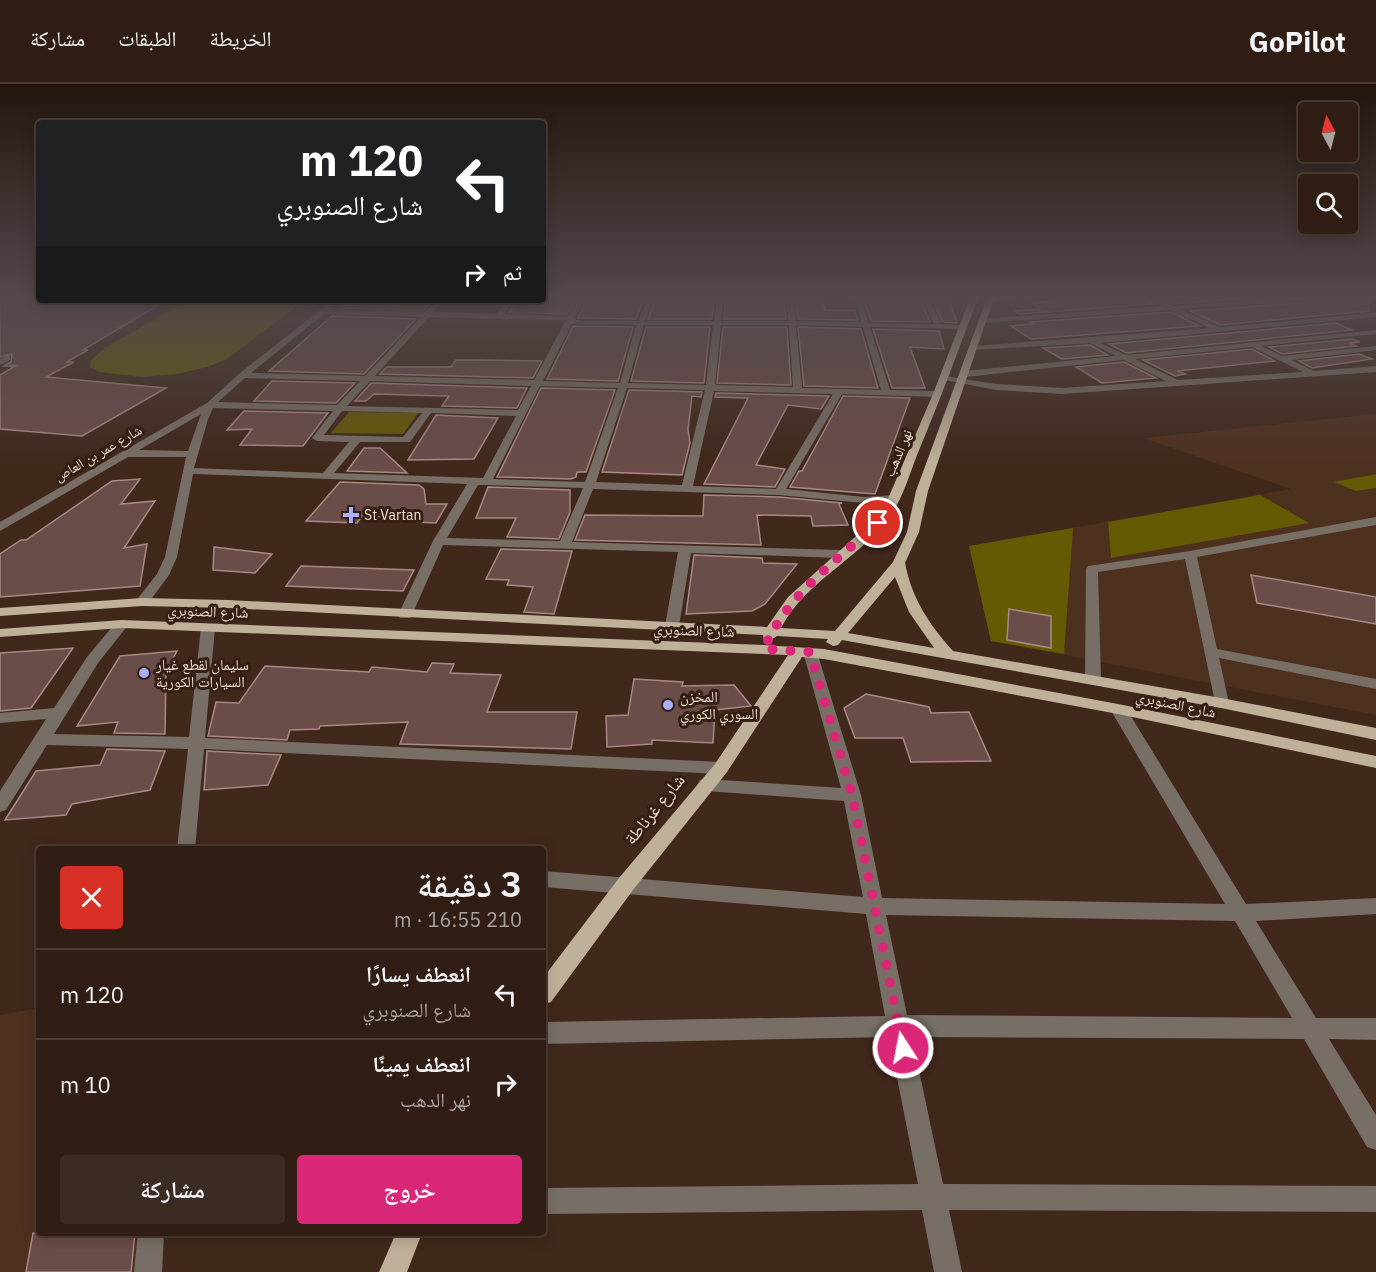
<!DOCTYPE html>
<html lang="ar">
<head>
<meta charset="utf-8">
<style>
  :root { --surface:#301e14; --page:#3c2b22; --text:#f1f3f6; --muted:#a8a2a0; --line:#4b3c34; --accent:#db2777 }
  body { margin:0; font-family:"IBM Plex Sans","Noto Naskh Arabic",sans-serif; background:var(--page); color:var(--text); direction:rtl; height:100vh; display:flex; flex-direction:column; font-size:22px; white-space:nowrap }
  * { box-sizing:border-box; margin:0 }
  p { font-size:20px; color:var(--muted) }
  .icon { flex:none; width:33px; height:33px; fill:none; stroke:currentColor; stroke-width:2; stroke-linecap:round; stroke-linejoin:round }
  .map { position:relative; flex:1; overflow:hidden; direction:ltr }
  .drawer { position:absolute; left:36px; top:762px; width:510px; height:390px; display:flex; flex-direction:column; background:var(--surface); border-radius:6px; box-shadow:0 3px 15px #0003,0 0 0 2px var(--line); direction:rtl }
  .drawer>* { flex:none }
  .top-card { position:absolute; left:36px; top:36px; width:510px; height:183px; border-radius:6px; box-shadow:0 3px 15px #0003,0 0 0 2px var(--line); direction:rtl; background:#202124; color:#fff; overflow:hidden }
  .needle { width:39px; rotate:353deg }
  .fabs { position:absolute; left:1298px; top:18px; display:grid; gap:12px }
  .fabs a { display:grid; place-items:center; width:60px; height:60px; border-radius:6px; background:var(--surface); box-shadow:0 3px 15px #0003,0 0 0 2px var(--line); font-size:30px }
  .pin { position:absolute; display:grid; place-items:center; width:51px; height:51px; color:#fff; margin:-26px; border:3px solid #fff; border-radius:50%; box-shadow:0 2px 6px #0007 }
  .me { position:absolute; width:66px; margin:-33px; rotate:349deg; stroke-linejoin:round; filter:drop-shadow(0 0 4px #0008) }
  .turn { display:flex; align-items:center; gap:21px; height:126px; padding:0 24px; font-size:27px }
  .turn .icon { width:78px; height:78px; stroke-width:2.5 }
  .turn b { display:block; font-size:42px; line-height:51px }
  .then { display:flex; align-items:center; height:57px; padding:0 24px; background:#0003; gap:12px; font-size:22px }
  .round { display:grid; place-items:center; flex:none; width:63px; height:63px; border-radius:6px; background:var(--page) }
  .headline { display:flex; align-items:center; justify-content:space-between; height:102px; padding:0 24px }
  h1 { font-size:36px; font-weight:600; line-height:45px }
  .cta { display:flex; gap:12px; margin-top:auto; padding:12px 24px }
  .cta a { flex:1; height:69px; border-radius:6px; background:var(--accent); color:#fff; font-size:24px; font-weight:600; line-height:69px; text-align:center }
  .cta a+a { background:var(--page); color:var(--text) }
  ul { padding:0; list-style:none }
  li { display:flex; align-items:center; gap:18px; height:90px; padding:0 24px; border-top:2px solid var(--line) }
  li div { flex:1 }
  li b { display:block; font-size:22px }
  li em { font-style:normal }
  header { display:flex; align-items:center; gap:36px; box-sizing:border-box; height:84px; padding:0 30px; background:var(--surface); border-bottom:2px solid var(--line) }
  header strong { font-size:28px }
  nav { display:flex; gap:33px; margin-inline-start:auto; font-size:21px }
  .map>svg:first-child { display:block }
  .built { fill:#4e301f }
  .green { fill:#645a04 }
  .building { fill:#6a4c49; stroke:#aa8885; stroke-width:1.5 }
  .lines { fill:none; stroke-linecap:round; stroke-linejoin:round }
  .minor { fill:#776f65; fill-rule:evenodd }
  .major { fill:#bfb09a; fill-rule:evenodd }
  .route { stroke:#db2777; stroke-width:10; stroke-dasharray:0 18 }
  .poi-dot { fill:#abaffb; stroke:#351f12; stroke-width:2 }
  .labels { text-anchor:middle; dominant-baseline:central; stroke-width:6; stroke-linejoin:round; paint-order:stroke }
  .far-street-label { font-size:14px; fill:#eedfd6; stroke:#351f12 }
  .far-poi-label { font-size:14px; fill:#eedfd6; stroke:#351f12; text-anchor:start }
  .street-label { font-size:15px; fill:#eedfd6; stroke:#351f12 }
  .poi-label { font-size:15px; fill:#eedfd6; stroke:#351f12; text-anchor:start }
  .near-street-label { font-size:18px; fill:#eedfd6; stroke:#351f12 }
</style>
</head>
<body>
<header>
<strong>GoPilot</strong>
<nav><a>الخريطة</a><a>الطبقات</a><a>مشاركة</a></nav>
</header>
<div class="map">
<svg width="1376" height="1188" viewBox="0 0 1376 1188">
  <rect width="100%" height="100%" fill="#40281b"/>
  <g class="built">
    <polygon points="1376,330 1376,631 991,557 969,462 1291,405 1143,354"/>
    <polygon points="39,924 39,1149 142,1149 136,1188 0,1188 0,931"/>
  </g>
  <g class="green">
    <polygon points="189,216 305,216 227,275 207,283 177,290 141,293 99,288 90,283 91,276 105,264"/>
    <polygon points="349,328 418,329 403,350 331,349"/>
    <polygon points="1376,390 1376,404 1356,407 1334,398"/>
    <polygon points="1260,411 1309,439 1111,474 1108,438"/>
    <polygon points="1073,444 1064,570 991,557 969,462"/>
  </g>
  <g class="building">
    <polygon points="0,214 167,216 83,266 88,266 66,278 74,278 46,293 166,304 82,352 0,345 0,291 15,282 4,282 11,278 12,270 0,273"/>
    <polygon points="543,214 576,214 567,230 509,228 517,216 543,216"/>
    <polygon points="587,214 645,214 636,235 578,234"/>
    <polygon points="656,214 715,214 712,235 648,235"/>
    <polygon points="726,214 784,216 786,235 724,235"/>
    <polygon points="795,214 821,214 825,226 855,226 858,236 798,235"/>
    <polygon points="863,214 920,214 930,238 871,237"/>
    <polygon points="931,214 948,214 957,239 943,238"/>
    <polygon points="1060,214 1144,214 1154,220 1019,230 1015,227 1040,225 1032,219 1063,216"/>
    <polygon points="1160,214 1256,214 1173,220"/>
    <polygon points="1319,214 1369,214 1369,227 1220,241 1190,227 1313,218"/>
    <polygon points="354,216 434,216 424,226 343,224"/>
    <polygon points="1171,228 1200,242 1031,255 1011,242 1032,240 1029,238"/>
    <polygon points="332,232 416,235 364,290 269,287"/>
    <polygon points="1336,239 1352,246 1126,269 1109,260"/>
    <polygon points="573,242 633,243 618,297 547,295"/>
    <polygon points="646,243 710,243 704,299 631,297"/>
    <polygon points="723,243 787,243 791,301 717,299"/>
    <polygon points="798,243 861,245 878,304 804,302"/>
    <polygon points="873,245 939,247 944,265 910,263 925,304 892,304"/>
    <polygon points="1352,255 1360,258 1350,259 1356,262 1282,270 1269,263"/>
    <polygon points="1090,261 1108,271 1062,275 1043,264"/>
    <polygon points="1252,265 1275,277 1177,287 1185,290 1175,292 1143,276"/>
    <polygon points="1359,270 1372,275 1312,284 1299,277"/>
    <polygon points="456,276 479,276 542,277 533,294 380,290 387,283 451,283"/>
    <polygon points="1124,278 1156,294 1102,299 1076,283"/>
    <polygon points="272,297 355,299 336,319 254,317"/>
    <polygon points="371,299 527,304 517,324 442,322 449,312 444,312 374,310 366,317 355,317"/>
    <polygon points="541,304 615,306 586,388 577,388 576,393 571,395 497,393"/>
    <polygon points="629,306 702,308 701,313 692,312 688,345 690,359 682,391 602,388"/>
    <polygon points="716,309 829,312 821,325 788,321 756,381 785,385 775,403 704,400 748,314 715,313"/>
    <polygon points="843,312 910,314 875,410 790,403 799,387 802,387"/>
    <polygon points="244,327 328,329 303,362 240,361 252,345 227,346"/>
    <polygon points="436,331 498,334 474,375 408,376"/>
    <polygon points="364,364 380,364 407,389 347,387"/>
    <polygon points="140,395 121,420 155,417 124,464 147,460 140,502 0,513 0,470 21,456 26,456 112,397"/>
    <polygon points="340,398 419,401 424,405 426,420 447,420 436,439 415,438 417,434 362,432 357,439 306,437"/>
    <polygon points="488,403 570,406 570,428 559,455 507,453 516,434 476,434"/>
    <polygon points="704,411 779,413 842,419 839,420 848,441 813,442 811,432 757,431 761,461 575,456 585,431 703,432"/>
    <polygon points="214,463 272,470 255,489 213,486"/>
    <polygon points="501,465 572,467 554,530 524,528 533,503 507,501 509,496 486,495"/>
    <polygon points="694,471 762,474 763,479 797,480 765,520 752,527 686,530"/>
    <polygon points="301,482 414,486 403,507 286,502"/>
    <polygon points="1251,491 1376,513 1376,540 1257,519"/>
    <polygon points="1009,525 1051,532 1051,564 1007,556"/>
    <polygon points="73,564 31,624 0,627 0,569"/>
    <polygon points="177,567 166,588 165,650 114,649 118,638 77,642 120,572"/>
    <polygon points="432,579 454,580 450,589 501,591 487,628 577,628 571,665 400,660 408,638 320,642 319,645 290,646 287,656 208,652 216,618 239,619 265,582 369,588 372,583 427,588"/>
    <polygon points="634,595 683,598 682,602 734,601 751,622 715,626 713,659 652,656 652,660 607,663 606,632 628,631"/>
    <polygon points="866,610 929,623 931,629 969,628 991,677 911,678 903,654 855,654 844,624"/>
    <polygon points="107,665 165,667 150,706 72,720 66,731 5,736 36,687 100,681"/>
    <polygon points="207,667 281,671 268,701 204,706"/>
    <polygon points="33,1149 135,1149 131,1188 26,1188"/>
  </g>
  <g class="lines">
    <g class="minor">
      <path d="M578,214H585L575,233L577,236L585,237H638L647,214H654L645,237H714L717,214H724L721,237H788L786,214H793L796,237L861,238L854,214H861L869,239L934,240L922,214H929L942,240L962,241L966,243L962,245L870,243L890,306L938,307L943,310L938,313L842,310L786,405L864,413L895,411L899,412V416L864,419L779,411L593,405L572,458L841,466L847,470L841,474L691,469L679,542L672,546L665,542L678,468L443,461L412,531L410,534H400L398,531L433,457L467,400L193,390L177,473L169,491L147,521L142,522L135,518L157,490L165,473L186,373H128L0,447V438L207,319L240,289L333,216H341L329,226L425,228L437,216H445L433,228L497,230L507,216H515L504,230L568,232ZM324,230L421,233L365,292L251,289ZM429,233L566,236L534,296L375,292ZM572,240L636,241L620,299L543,297ZM644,241H713L706,301L628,299ZM721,241H789L793,303L715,301ZM796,241L863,243L881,306L802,304ZM245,294L360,297L337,321L218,318ZM370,297L531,302L518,326L347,322ZM540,302L618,304L585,398L493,395ZM627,304L705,306L682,401L596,398ZM714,307L833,310L776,405L693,402ZM213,324L333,327L312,354L317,357L349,358L323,389L194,384L208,335ZM342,327L422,329L403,353L324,351ZM431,329L516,332L483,394L334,389L360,358H410ZM201,330L188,367L139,366ZM478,401H486L583,404L560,457L447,454Z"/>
      <polygon points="987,214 1021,214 990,217"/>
      <path d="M1146,214H1155L1173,222L1285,214H1317L1313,216L1181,225L1220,243L1376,229V233L1100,259L1126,271L1376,246V250L1261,262L1282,272L1376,262V266L1291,276L1314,287L1376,282V288L1062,310L996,306L940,295L944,292L996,300L1062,304L1166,297L1124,276L965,293L961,290L965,287L1116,272L1090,259L972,266V262H975L1209,244L1171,226L983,239L979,237L983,235L1162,222ZM1252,263L1303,288L1178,296L1135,275Z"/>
      <polygon points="7,272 10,272 10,276 0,281 0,275"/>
      <polygon points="1376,433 1376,441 1197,473 1217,565 1376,595 1376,605 1219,574 1229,619 1221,624 1216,623 1185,475 1098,488 1101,596 1093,601 1085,596 1086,485 1088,482 1190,467"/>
      <polygon points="122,536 129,540 98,579 54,650 189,653 201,544 208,540 215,544 205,654 721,678 727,680 729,684 727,688 721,690 204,665 195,765 177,765 188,665 47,661 6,726 0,728 0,707 46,635 0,639 0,629 54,624 87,573 117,537"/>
      <path d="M810,564L817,568L861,711L882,814L1225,820L1110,625L1112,621H1124L1246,820L1376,814V830L1256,837L1316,934H1376V956L1329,955L1376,1031V1066L1367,1063L1304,955L912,953L943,1100L1376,1102V1128L949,1126L962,1188H934L922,1126L543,1130V1104L918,1100L889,953L543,960V938L885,932L866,830L543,803V787L863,813L844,717L706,707L700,706L697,701L700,696L706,695L841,704L803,568ZM886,831L1235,837L1292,934L907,931Z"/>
      <polygon points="138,1149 164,1149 162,1188 134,1188"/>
    </g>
    <g class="major">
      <path d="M970,214H978C958,267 939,319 917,371C910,389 904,410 894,426C865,473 807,494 781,544L835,547L893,478L907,448L916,407L987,214H994L928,407L919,448L905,479C912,515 929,540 953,567L1221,614L1376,644V656L1221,624L842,556L838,561L833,562L826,558L828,555L777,552L769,557L764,556L763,551L228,524L142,522L0,532V524L142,514L228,516L767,543L788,513L854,454L884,424L933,310ZM895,493L909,528L934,564L848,549Z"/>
      <polygon points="122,536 764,561 824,565 1118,620 1376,672 1376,684 1118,630 824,575 802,573 727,688 633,806 551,918 543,921 543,894 619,794 715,680 788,571 122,544 0,553 0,545"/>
      <polygon points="396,1149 422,1149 407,1188 379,1188"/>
    </g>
  </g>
  <linearGradient id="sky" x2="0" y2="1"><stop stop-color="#23160f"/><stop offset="0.56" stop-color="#53484a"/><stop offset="1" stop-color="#53484a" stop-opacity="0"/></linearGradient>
  <rect width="1376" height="380" fill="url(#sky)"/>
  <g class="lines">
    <path class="route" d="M878,439C836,477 787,511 764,565L810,568L852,711L903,964"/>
  </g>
  <g class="poi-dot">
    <path d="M348 422h6v6h6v6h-6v6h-6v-6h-6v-6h6z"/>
    <circle cx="144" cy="589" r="6"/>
    <circle cx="668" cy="621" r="6"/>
  </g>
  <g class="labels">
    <g class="far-street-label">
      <text transform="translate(98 369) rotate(-30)">شارع عمر بن العاص</text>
      <text transform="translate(898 369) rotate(-67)">نهر الدهب</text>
    </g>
    <g class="far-poi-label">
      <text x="364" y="431">St Vartan</text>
    </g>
    <g class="street-label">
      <text transform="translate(208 527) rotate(2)">شارع الصنوبري</text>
      <text transform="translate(694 546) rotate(2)">شارع الصنوبري</text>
      <text transform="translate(1176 620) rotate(12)">شارع الصنوبري</text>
    </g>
    <g class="poi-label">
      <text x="156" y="580">سليمان لقطع غيار<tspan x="156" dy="17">السيارات الكورية</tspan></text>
      <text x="680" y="612">المخزن<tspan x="680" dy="17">السوري الكوري</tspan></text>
    </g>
    <g class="near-street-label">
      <text transform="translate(654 725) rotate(-51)">شارع غرناطة</text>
    </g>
  </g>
</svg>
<div class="fabs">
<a><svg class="needle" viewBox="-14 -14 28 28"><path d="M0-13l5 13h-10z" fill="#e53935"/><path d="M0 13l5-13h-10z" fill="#a8a2a0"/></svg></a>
<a><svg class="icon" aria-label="search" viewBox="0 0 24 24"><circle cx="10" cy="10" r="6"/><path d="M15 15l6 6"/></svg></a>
</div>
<div class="pin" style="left:878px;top:439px;background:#d93025"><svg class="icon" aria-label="arrive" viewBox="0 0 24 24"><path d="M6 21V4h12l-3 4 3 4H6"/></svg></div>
<svg class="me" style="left:903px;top:964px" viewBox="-20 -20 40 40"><circle r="17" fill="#db2777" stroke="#fff" stroke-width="3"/><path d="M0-11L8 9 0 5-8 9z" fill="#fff"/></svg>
<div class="top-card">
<div class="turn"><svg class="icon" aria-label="left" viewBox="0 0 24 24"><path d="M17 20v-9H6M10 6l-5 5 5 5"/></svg><div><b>120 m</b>شارع الصنوبري</div></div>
<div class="then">ثم<svg class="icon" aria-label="right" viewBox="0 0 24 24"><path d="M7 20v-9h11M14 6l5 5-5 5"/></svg></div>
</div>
<section class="drawer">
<div class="headline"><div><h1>3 دقيقة</h1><p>210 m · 16:55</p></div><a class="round" style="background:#d93025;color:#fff"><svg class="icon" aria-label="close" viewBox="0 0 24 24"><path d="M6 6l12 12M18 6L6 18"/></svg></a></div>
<ul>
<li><svg class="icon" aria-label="left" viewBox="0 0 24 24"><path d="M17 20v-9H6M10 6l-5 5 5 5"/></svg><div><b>انعطف يسارًا</b><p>شارع الصنوبري</p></div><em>120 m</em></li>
<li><svg class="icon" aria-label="right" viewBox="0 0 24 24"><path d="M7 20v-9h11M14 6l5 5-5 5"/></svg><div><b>انعطف يمينًا</b><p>نهر الدهب</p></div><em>10 m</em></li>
</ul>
<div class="cta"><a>خروج</a><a>مشاركة</a></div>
</section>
</div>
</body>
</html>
